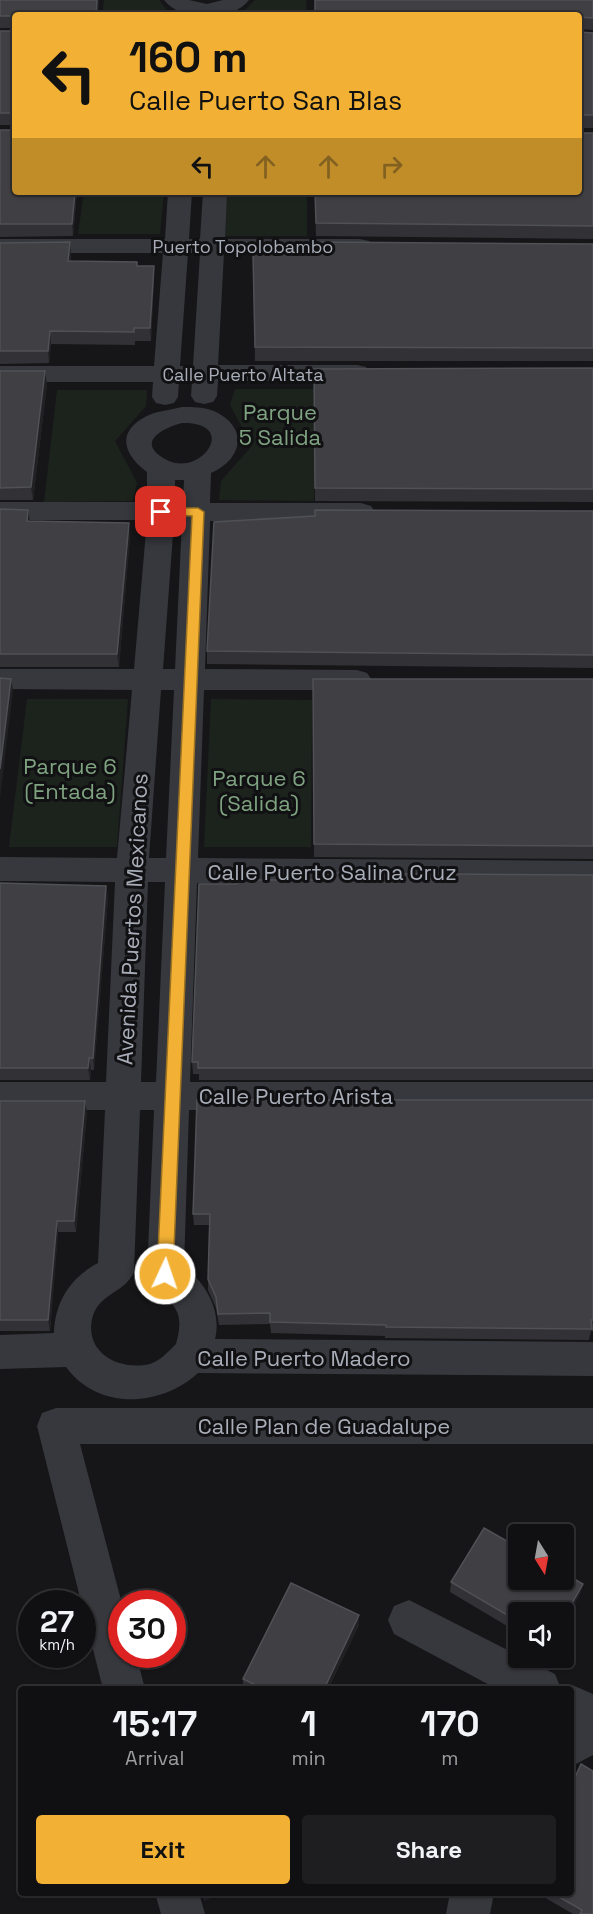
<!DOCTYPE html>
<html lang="en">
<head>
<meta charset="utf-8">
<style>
  :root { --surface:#101012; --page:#1e1e20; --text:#f1f3f6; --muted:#9c9d9f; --line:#303032; --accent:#f2b134 }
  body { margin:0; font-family:"Space Grotesk",sans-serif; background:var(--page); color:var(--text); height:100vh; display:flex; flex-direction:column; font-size:22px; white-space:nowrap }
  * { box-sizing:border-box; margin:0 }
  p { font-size:20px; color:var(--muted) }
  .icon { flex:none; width:33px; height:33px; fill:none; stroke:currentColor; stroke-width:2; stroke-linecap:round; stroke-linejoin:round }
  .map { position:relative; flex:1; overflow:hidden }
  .drawer { position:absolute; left:18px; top:1686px; width:556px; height:210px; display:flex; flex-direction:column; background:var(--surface); border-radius:6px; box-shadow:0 2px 4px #0004,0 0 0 2px var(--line) }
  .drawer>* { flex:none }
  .hud { position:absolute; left:12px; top:12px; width:570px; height:183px; border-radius:6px; box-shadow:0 2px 4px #0004,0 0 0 2px var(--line); background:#f2b134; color:#111; overflow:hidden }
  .needle { width:39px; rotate:169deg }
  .tools { position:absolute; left:508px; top:1524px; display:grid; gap:12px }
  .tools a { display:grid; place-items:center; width:66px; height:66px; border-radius:6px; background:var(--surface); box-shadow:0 2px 4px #0004,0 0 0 2px var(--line); font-size:30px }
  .speed { position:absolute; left:18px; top:1590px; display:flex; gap:12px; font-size:30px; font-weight:700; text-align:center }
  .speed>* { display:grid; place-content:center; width:78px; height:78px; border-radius:50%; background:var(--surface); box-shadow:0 2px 4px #0004,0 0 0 2px var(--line); line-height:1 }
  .speed small { font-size:15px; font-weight:400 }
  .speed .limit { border:9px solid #d22; background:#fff; color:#111 }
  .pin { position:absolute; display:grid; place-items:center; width:51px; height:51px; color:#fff; margin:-26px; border-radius:12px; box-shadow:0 3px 9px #0006 }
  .me { position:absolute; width:66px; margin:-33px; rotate:3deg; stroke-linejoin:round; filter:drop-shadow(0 0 4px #0008) }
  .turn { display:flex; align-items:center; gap:21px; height:126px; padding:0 18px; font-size:27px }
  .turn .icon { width:78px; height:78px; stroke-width:2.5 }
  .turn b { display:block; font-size:42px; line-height:51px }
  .lanes { display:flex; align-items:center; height:57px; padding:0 18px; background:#0003; justify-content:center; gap:30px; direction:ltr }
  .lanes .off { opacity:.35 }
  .eta { display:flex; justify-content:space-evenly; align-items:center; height:102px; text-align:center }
  .eta b { font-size:36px; font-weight:600; line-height:42px }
  .primary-button { display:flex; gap:12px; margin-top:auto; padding:12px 18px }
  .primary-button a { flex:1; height:69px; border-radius:6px; background:var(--accent); color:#111; font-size:24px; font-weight:600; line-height:69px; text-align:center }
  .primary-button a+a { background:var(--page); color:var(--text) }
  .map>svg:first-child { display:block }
  .green { fill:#1c231d }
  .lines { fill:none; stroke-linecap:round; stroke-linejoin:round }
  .street { fill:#37383d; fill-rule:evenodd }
  .wall { fill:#323236 }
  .shaded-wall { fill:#212124 }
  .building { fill:#3f3f44; stroke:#4f5156; stroke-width:1.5 }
  .route { fill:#f2b134; stroke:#9d7322; stroke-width:1.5 }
  .labels { text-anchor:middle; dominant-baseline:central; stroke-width:6; stroke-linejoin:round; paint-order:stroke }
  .far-street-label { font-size:18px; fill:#a8adb8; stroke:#111113 }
  .park-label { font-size:22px; fill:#7fa381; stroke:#111113 }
  .street-label { font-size:22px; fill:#a8adb8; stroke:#111113 }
</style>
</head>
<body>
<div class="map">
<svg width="593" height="1914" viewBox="0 0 593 1914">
  <rect width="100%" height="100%" fill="#161618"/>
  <g class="green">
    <polygon points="104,0 159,0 171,15 102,15"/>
    <polygon points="255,0 306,0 307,15 240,15"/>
    <polygon points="84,192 164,192 160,234 78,234"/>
    <polygon points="226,192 307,192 307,236 224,236"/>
    <polygon points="235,389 315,389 314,501 219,500 221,481 252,446 230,405"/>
    <polygon points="57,390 147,390 146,406 115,441 137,483 133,501 44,502"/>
    <polygon points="27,699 128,699 117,847 9,847"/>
    <polygon points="211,699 312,700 311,847 204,847"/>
  </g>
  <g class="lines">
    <g class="street">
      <path d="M164,0H189L207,4L223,0H249C233,22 180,22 164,0Z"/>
      <path d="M168,192H192L189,239H200L203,192H227L225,239H360L369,241L372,246L369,251L360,253H224L218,365H357L366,367L370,373L366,379L357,381H218L217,396L213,402L204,404L195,402L191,396L192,381H179L178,397L174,403L165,405L156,403L152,397L153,382H0V366H154L163,253H0V239H165ZM188,253H200L193,366H180Z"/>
      <path d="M182,407C193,407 204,407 214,411C249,427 243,459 211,473L210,503H361L371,506L375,512L371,518L361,521H210L205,669L357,670L367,673L372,680L367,687L357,690H204L198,858L593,861V885L197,883L190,1082H593V1110H189L184,1267C206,1283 222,1311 215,1339L593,1342V1376L198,1373C161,1407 98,1411 66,1367L0,1369V1335L54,1333C55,1302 70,1278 98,1263L105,1110H0V1082H106L115,882L0,881V857L117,858L132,690L0,689V669H134L147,520H0V502H147V472C125,456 115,433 145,417C155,411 171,410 182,407ZM182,423C241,422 200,480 165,459C135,442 163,428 182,423ZM175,480H184L183,502H175ZM174,521H182L175,669H163ZM161,690H174L166,858H149ZM148,882H165L156,1082H141ZM140,1110H154L147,1274C161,1306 189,1298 176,1344C169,1351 160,1361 150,1364C120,1371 85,1354 92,1319C98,1293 124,1294 134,1272Z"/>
      <polygon points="56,1408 593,1408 593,1444 80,1444 122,1604 122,1654 136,1654 145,1689 103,1689 37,1426 42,1413"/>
      <polygon points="409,1600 555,1674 561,1689 497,1689 394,1634 388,1620 394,1606"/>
      <polygon points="572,1685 593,1694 593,1755 572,1766 572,1689 562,1689"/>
      <polygon points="155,1893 199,1893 205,1914 161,1914"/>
      <polygon points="450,1893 494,1893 490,1914 446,1914"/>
    </g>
  </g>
  <g class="wall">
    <polygon points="0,0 99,0 98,15 15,15 15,28 0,28"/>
    <polygon points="315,0 593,0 593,30 579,29"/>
    <rect x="0" y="31" width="15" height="94"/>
    <polygon points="579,32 593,33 593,128 579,128"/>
    <polygon points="0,130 77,192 73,236 0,237"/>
    <polygon points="593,133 593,239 316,236 315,192 579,192"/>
    <polygon points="0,243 71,255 71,261 138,266 154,278 151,341 135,341 135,345 51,344 49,363 0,364"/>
    <polygon points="593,244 593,361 255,361 253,254"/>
    <polygon points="593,368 593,502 315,501 314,369"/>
    <polygon points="0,371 47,384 33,500 0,500"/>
    <polygon points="0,509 30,521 130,536 119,667 0,667"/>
    <polygon points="593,511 593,668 207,664 207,651"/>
    <polygon points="313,679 593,679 593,859 314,857"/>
    <polygon points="593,875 593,1080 199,1080 199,1074 193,1074 192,1062 237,884 314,880"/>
    <polygon points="0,883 106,886 108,898 94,1070 91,1070 90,1080 0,1080"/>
    <polygon points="593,1100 593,1331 591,1331 589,1340 385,1338 385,1336 271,1333 270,1324 219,1325 216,1308 208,1290 208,1279 209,1225 194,1225 193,1214"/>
    <polygon points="0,1101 87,1112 76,1232 58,1232 50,1331 0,1331"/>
    <polygon points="451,1582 583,1584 580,1594 564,1622 564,1612 519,1612 519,1633 450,1592"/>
    <polygon points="359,1615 359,1625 328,1689 246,1689 243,1688 243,1679"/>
    <polygon points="537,1893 572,1893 593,1914 573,1914"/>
  </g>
  <g class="shaded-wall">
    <polygon points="97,0 99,0 98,15 96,15"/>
    <polygon points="75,192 77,192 73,236 72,224"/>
    <polygon points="70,242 71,255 69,274 68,261"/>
    <polygon points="154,266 154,278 151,341 150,328"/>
    <polygon points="50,331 51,344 49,363 48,351"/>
    <polygon points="45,371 47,384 33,500 31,487"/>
    <polygon points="28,510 30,522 27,521"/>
    <polygon points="129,523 130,536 119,667 117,654"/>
    <polygon points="11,679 13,691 0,798 0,769"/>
    <polygon points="106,886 108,898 94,1070 93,1058"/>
    <polygon points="89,1058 91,1070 90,1080 88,1068"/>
    <polygon points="85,1101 87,1112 76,1232 74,1221"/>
    <polygon points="57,1221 58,1232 50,1331 48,1320"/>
    <polygon points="583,1584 580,1594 564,1622 564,1617"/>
    <polygon points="359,1615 359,1625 328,1689 324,1689"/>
    <polygon points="203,1893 225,1893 204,1901"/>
  </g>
  <g class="building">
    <polygon points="0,0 97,0 96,15 15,15 15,16 0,16"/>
    <polygon points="315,0 593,0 593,18 579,17 579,15 315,15"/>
    <rect x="0" y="31" width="15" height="82"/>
    <polygon points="579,32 593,33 593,115 579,115"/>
    <polygon points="0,130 15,130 15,192 75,192 72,224 0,224"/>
    <polygon points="579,133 593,133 593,226 316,223 315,192 579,192"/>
    <polygon points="70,242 68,261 137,262 137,266 154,266 150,328 134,328 134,332 50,331 48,351 0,351 0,243"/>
    <polygon points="316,242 593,244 593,348 255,347 253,254 316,253"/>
    <polygon points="593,368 593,489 315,488 314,369"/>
    <polygon points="0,371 45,371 31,487 0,488"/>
    <polygon points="0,509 28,510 27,521 129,523 117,654 0,654"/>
    <polygon points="315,510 593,511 593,655 207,651 214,522 315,516"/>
    <polygon points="0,678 11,679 0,769"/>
    <polygon points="313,679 593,679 593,846 314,844"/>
    <polygon points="314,873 593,875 593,1068 198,1068 198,1062 192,1062 199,884 237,884 237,880 314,880"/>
    <polygon points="0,883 106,886 93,1058 89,1058 88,1068 0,1068"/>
    <polygon points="197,1100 593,1100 593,1320 591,1320 592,1329 386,1327 386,1325 270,1322 270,1313 218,1314 216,1297 208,1279 210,1214 193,1214"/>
    <polygon points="0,1101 85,1101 74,1221 57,1221 48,1320 0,1320"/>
    <polygon points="484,1528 519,1548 519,1580 564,1580 564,1573 583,1584 564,1617 564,1612 519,1612 519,1622 451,1582"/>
    <polygon points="291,1583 359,1615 324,1689 264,1689 243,1679"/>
    <polygon points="581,1764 593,1771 593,1914 580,1914 582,1910 552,1893 572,1893 572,1784"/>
  </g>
  <polygon class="route" points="161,508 198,508 204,512 173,1274 170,1278 165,1280 160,1278 157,1274 192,516 157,514 157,509"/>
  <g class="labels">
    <g class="far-street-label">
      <text x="243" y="246">Puerto Topolobambo</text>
      <text x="243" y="374">Calle Puerto Altata</text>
    </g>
    <g class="park-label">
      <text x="280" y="412">Parque<tspan x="280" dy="25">5 Salida</tspan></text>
      <text x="70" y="766">Parque 6<tspan x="70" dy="25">(Entada)</tspan></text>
      <text x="259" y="778">Parque 6<tspan x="259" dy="25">(Salida)</tspan></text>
    </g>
    <g class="street-label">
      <text x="332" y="872">Calle Puerto Salina Cruz</text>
      <text transform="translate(132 919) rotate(-87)">Avenida Puertos Mexicanos</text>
      <text x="296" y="1096">Calle Puerto Arista</text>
      <text x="304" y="1358">Calle Puerto Madero</text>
      <text x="324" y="1426">Calle Plan de Guadalupe</text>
    </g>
  </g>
</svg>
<div class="tools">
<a><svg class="needle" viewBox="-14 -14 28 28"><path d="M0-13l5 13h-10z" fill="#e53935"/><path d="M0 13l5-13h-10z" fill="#9c9d9f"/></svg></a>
<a><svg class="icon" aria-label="sound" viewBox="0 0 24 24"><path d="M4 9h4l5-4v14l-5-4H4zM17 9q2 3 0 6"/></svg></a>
</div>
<div class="speed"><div>27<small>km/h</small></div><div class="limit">30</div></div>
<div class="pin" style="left:161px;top:512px;background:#d93025"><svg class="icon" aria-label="arrive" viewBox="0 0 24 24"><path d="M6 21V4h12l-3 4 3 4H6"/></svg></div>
<svg class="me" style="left:165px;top:1274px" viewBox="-20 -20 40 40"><circle r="17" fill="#f2b134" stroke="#fff" stroke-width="3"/><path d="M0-11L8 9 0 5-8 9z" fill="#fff"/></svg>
<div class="hud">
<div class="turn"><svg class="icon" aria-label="left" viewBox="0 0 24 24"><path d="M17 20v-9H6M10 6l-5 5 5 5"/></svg><div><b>160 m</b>Calle Puerto San Blas</div></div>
<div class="lanes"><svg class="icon" aria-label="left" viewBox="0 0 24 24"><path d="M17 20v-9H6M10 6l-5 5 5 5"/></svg><svg class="icon off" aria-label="ahead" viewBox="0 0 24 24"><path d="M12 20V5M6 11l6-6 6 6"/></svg><svg class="icon off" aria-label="ahead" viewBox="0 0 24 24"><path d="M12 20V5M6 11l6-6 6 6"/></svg><svg class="icon off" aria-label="right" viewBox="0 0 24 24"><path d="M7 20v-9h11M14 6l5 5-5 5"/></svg></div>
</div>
<section class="drawer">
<div class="eta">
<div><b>15:17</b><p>Arrival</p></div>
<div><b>1</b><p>min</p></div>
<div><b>170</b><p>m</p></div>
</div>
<div class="primary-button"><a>Exit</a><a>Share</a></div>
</section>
</div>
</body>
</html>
